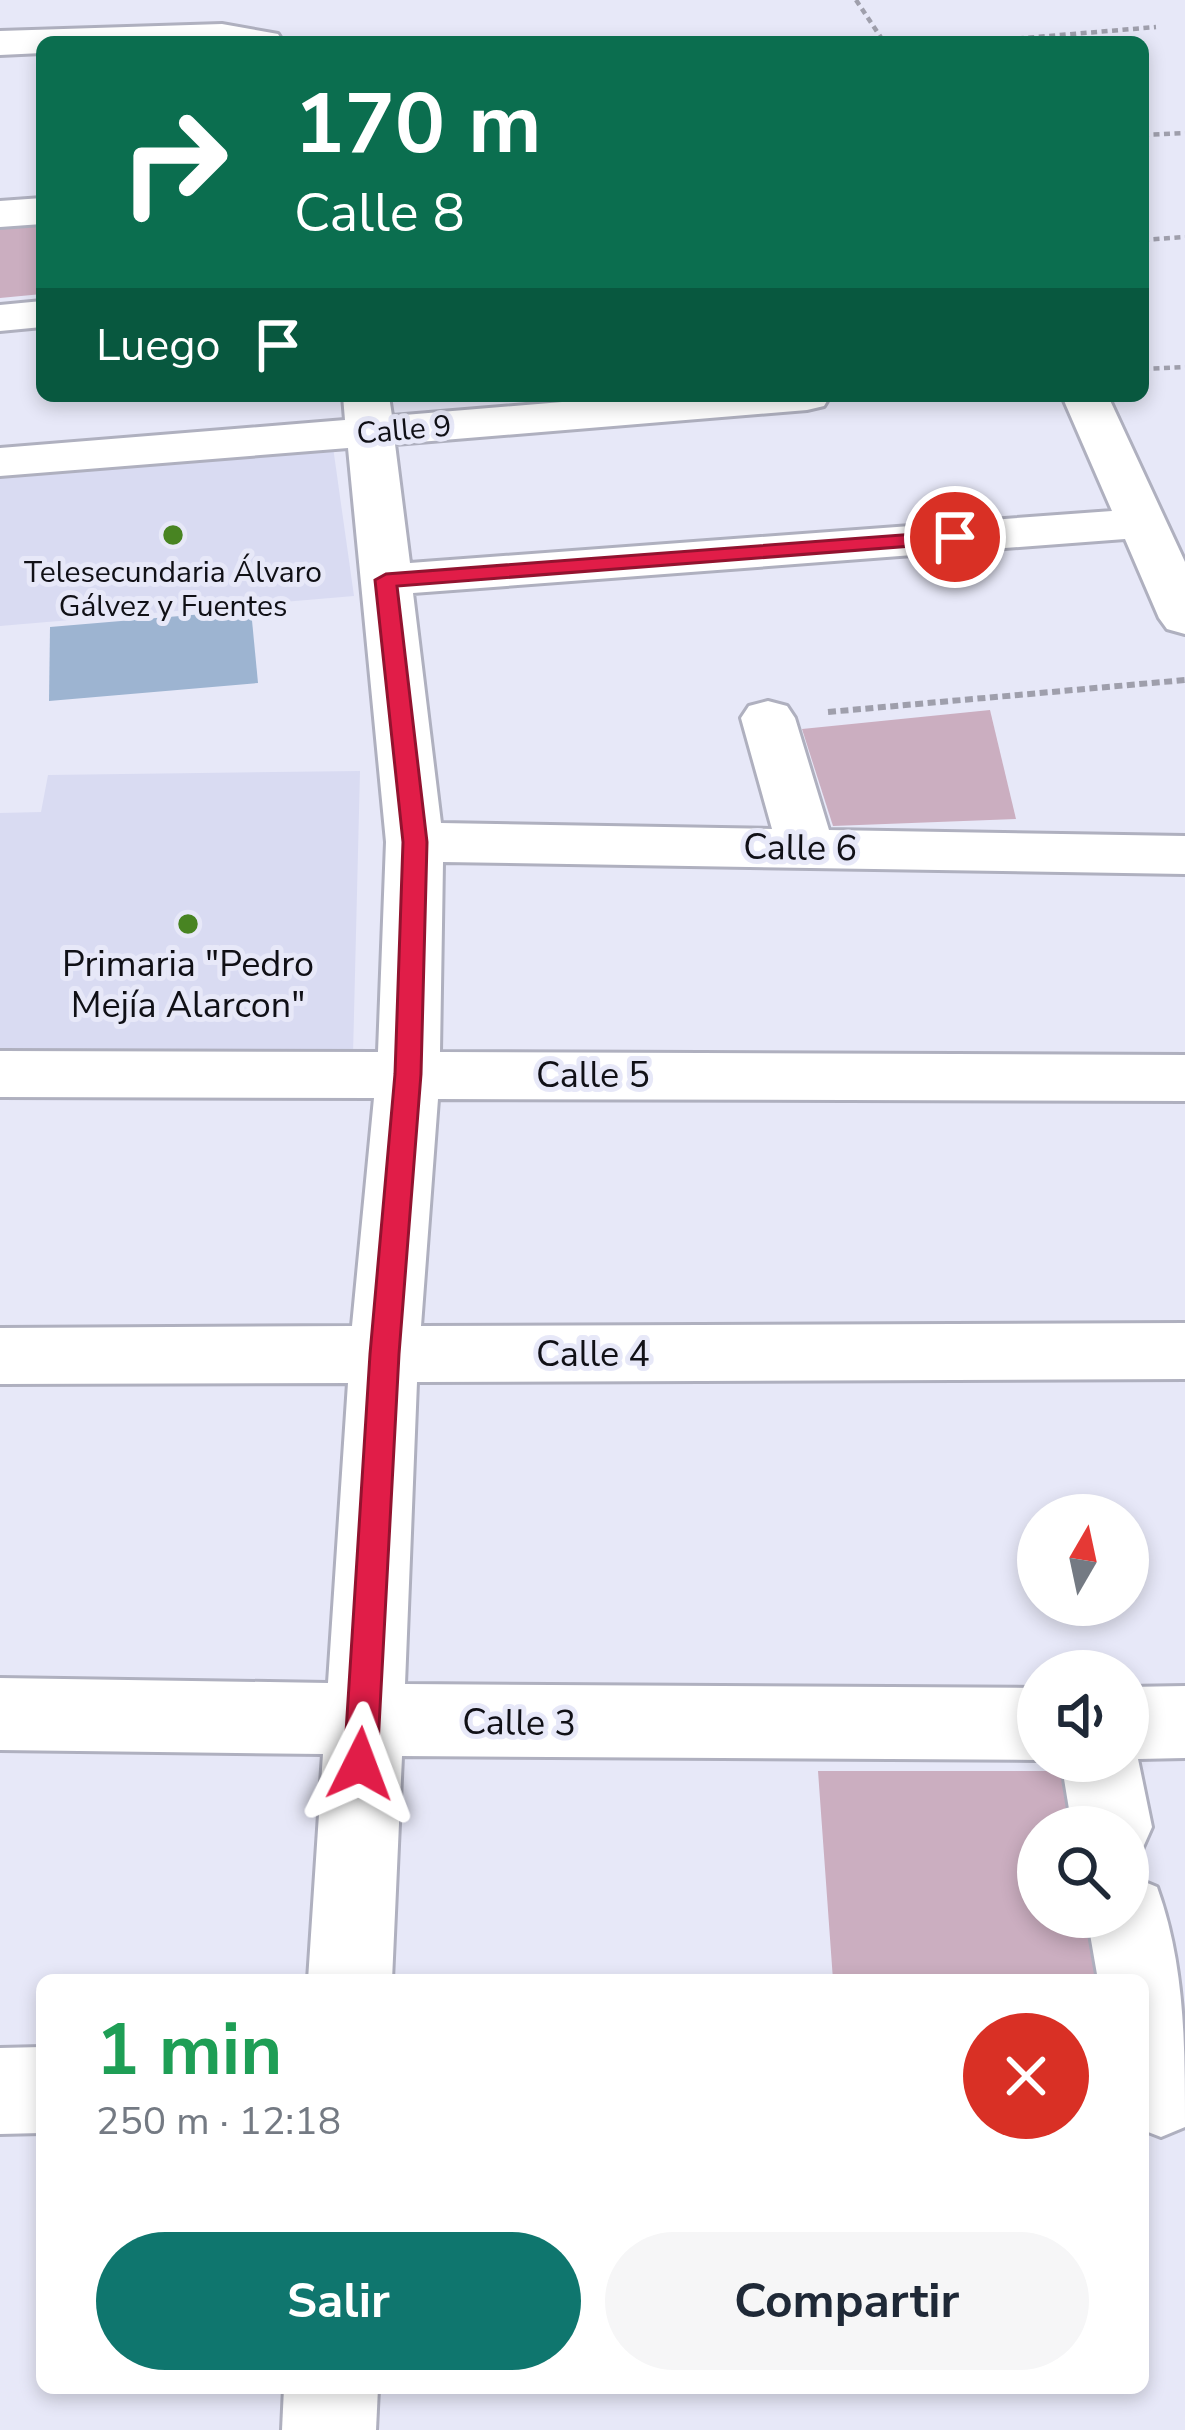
<!DOCTYPE html>
<html lang="es">
<head>
<meta charset="utf-8">
<style>
  :root { --surface:#fff; --page:#f6f6f7; --text:#1f2937; --muted:#747a83; --accent:#0f766e }
  body { margin:0; font-family:"Nunito Sans",sans-serif; background:var(--page); color:var(--text); height:100vh; display:flex; flex-direction:column; font-size:45px; white-space:nowrap }
  * { box-sizing:border-box; margin:0 }
  p { font-size:39px; color:var(--muted) }
  .icon { flex:none; width:66px; height:66px; fill:none; stroke:currentColor; stroke-width:2; stroke-linecap:round; stroke-linejoin:round }
  .map { position:relative; flex:1; overflow:hidden }
  .details { position:absolute; left:36px; top:1974px; width:1113px; height:420px; display:flex; flex-direction:column; background:var(--surface); border-radius:18px; box-shadow:0 6px 18px #0003 }
  .details>* { flex:none }
  .banner { position:absolute; left:36px; top:36px; width:1113px; height:366px; border-radius:18px; box-shadow:0 6px 18px #0003; background:#0b6e4f; color:#fff; overflow:hidden }
  .needle { width:78px; rotate:9deg }
  .fabs { position:absolute; left:1017px; top:1494px; display:grid; gap:24px }
  .fabs a { display:grid; place-items:center; width:132px; height:132px; border-radius:50%; background:var(--surface); box-shadow:0 6px 18px #0003; font-size:60px }
  .pin { position:absolute; display:grid; place-items:center; width:102px; height:102px; color:#fff; margin:-51px; border:6px solid #fff; border-radius:50%; box-shadow:0 3px 12px #0007 }
  .me { position:absolute; width:132px; margin:-66px; rotate:3deg; stroke-linejoin:round; filter:drop-shadow(0 0 9px #0008) }
  .turn { display:flex; align-items:center; gap:42px; height:252px; padding:0 60px; font-size:54px }
  .turn .icon { width:156px; height:156px; stroke-width:2.5 }
  .turn b { display:block; font-size:84px; line-height:102px }
  .then { display:flex; align-items:center; height:114px; padding:0 60px; background:#0003; gap:24px; font-size:45px }
  .round { display:grid; place-items:center; flex:none; width:126px; height:126px; border-radius:63px; background:var(--page) }
  .head { display:flex; align-items:center; justify-content:space-between; height:204px; padding:0 60px }
  h1 { font-size:72px; font-weight:700; line-height:90px; color:#1e9e55 }
  .cta { display:flex; gap:24px; margin-top:auto; padding:24px 60px }
  .cta a { flex:1; height:138px; border-radius:72px; background:var(--accent); color:#fff; font-size:48px; font-weight:700; line-height:138px; text-align:center }
  .cta a+a { background:var(--page); color:var(--text) }
  .map>svg:first-child { display:block }
  .built { fill:#d9dbf2 }
  .green { fill:#cbaec0 }
  .building { fill:#9db4d1 }
  .lines { fill:none; stroke-linecap:round; stroke-linejoin:round }
  .minor-casing { stroke:#afb0bf; stroke-width:6 }
  .path-far1 { stroke:#9f9fac; stroke-width:4.5; stroke-dasharray:6 4.5; stroke-linecap:butt }
  .path { stroke:#9f9fac; stroke-width:6; stroke-dasharray:8 4.5; stroke-linecap:butt }
  .minor { fill:#fff; fill-rule:evenodd }
  .route { fill:#e11d48; stroke:#92132f; stroke-width:3 }
  .poi-dot { fill:#488422; stroke:#e7e8f8; stroke-width:4.5 }
  .labels { text-anchor:middle; dominant-baseline:central; stroke-width:10; stroke-linejoin:round; paint-order:stroke }
  .far-street-label { font-size:30px; fill:#101016; stroke:#e7e8f8 }
  .far-poi-label { font-size:30px; fill:#101016; stroke:#e7e8f8 }
  .street-label { font-size:36px; fill:#101016; stroke:#e7e8f8 }
  .poi-label { font-size:36px; fill:#101016; stroke:#e7e8f8 }
</style>
</head>
<body>
<div class="map">
<svg width="1185" height="2430" viewBox="0 0 1185 2430">
  <rect width="100%" height="100%" fill="#e7e8f8"/>
  <g class="built">
    <polygon points="333,447 354,596 0,626 0,474"/>
    <polygon points="360,771 353,1055 0,1057 0,813 41,812 48,775"/>
  </g>
  <g class="green">
    <polygon points="42,216 42,294 0,298 0,220"/>
    <polygon points="990,710 1016,819 833,826 802,729"/>
    <polygon points="818,1771 1084,1771 1092,1827 1038,1827 1038,1917 1105,1917 1115,1980 833,1980"/>
  </g>
  <polygon class="building" points="251,610 258,683 49,701 50,627"/>
  <g class="lines">
    <defs>
      <g id="minor">
        <polygon points="222,24 278,34 283,42 42,42 42,53 0,55 0,31"/>
        <polygon points="42,198 42,224 0,227 0,201"/>
        <polygon points="42,301 42,327 0,331 0,305"/>
        <polygon points="343,396 389,396 392,416 634,396 830,396 824,406 807,410 395,444 410,563 1112,511 1062,396 1108,396 1185,562 1185,634 1167,629 1159,618 1125,539 413,593 441,823 772,829 741,718 749,706 768,701 787,706 795,718 829,830 1185,836 1185,874 443,862 440,1052 1185,1055 1185,1101 438,1099 421,1326 1185,1323 1185,1379 417,1382 405,1684 1038,1688 1038,1760 402,1756 392,1980 308,1980 323,1754 0,1750 0,1678 328,1683 348,1383 0,1384 0,1328 352,1326 374,1098 0,1097 0,1051 378,1052 386,842 348,448 0,476 0,448 345,420"/>
        <polygon points="1185,1686 1185,1758 1138,1759 1152,1827 1140,1854 1128,1859 1128,1827 1072,1827 1061,1761 1128,1761 1128,1687"/>
        <path d="M1128,1875L1157,1887C1185,1964 1185,2045 1185,2127L1161,2137L1143,2130V1980H1098L1087,1917H1128Z"/>
        <polygon points="42,2047 42,2133 0,2134 0,2048"/>
        <polygon points="284,2388 378,2388 376,2430 282,2430"/>
      </g>
    </defs>
    <use href="#minor" class="minor-casing"/>
    <g class="path-far1">
      <polyline points="856,0 884,42"/>
      <polyline points="976,42 1156,27"/>
      <polyline points="1143,135 1185,133"/>
      <polyline points="1143,240 1185,237"/>
      <polyline points="1143,369 1185,367"/>
    </g>
    <polyline class="path" points="828,712 1185,680"/>
    <use href="#minor" class="minor"/>
  </g>
  <polygon class="route" points="955,531 966,537 963,542 397,586 427,842 421,1074 399,1354 377,1764 372,1775 360,1779 349,1775 344,1764 370,1354 395,1074 403,842 375,580 386,574"/>
  <g class="poi-dot">
    <circle cx="173" cy="535" r="12"/>
    <circle cx="188" cy="924" r="12"/>
  </g>
  <g class="labels">
    <g class="far-street-label">
      <text transform="translate(404 430) rotate(-5)">Calle 9</text>
    </g>
    <g class="far-poi-label">
      <text x="173" y="572">Telesecundaria Álvaro<tspan x="173" dy="34">Gálvez y Fuentes</tspan></text>
    </g>
    <g class="street-label">
      <text transform="translate(800 848) rotate(1)">Calle 6</text>
      <text x="593" y="1075">Calle 5</text>
      <text x="593" y="1354">Calle 4</text>
      <text transform="translate(519 1723) rotate(1)">Calle 3</text>
    </g>
    <g class="poi-label">
      <text x="188" y="964">Primaria "Pedro<tspan x="188" dy="41">Mejía Alarcon"</tspan></text>
    </g>
  </g>
</svg>
<div class="fabs">
<a><svg class="needle" viewBox="-14 -14 28 28"><path d="M0-13l5 13h-10z" fill="#e53935"/><path d="M0 13l5-13h-10z" fill="#747a83"/></svg></a>
<a><svg class="icon" aria-label="sound" viewBox="0 0 24 24"><path d="M4 9h4l5-4v14l-5-4H4zM17 9q2 3 0 6"/></svg></a>
<a><svg class="icon" aria-label="search" viewBox="0 0 24 24"><circle cx="10" cy="10" r="6"/><path d="M15 15l6 6"/></svg></a>
</div>
<div class="pin" style="left:955px;top:537px;background:#d93025"><svg class="icon" aria-label="arrive" viewBox="0 0 24 24"><path d="M6 21V4h12l-3 4 3 4H6"/></svg></div>
<svg class="me" style="left:360px;top:1764px" viewBox="-20 -20 40 40"><path d="M0-17L14 15 0 8-14 15z" fill="#e11d48" stroke="#fff" stroke-width="4"/></svg>
<div class="banner">
<div class="turn"><svg class="icon" aria-label="right" viewBox="0 0 24 24"><path d="M7 20v-9h11M14 6l5 5-5 5"/></svg><div><b>170 m</b>Calle 8</div></div>
<div class="then">Luego<svg class="icon" aria-label="arrive" viewBox="0 0 24 24"><path d="M6 21V4h12l-3 4 3 4H6"/></svg></div>
</div>
<section class="details">
<div class="head"><div><h1>1 min</h1><p>250 m · 12:18</p></div><a class="round" style="background:#d93025;color:#fff"><svg class="icon" aria-label="close" viewBox="0 0 24 24"><path d="M6 6l12 12M18 6L6 18"/></svg></a></div>
<div class="cta"><a>Salir</a><a>Compartir</a></div>
</section>
</div>
</body>
</html>
